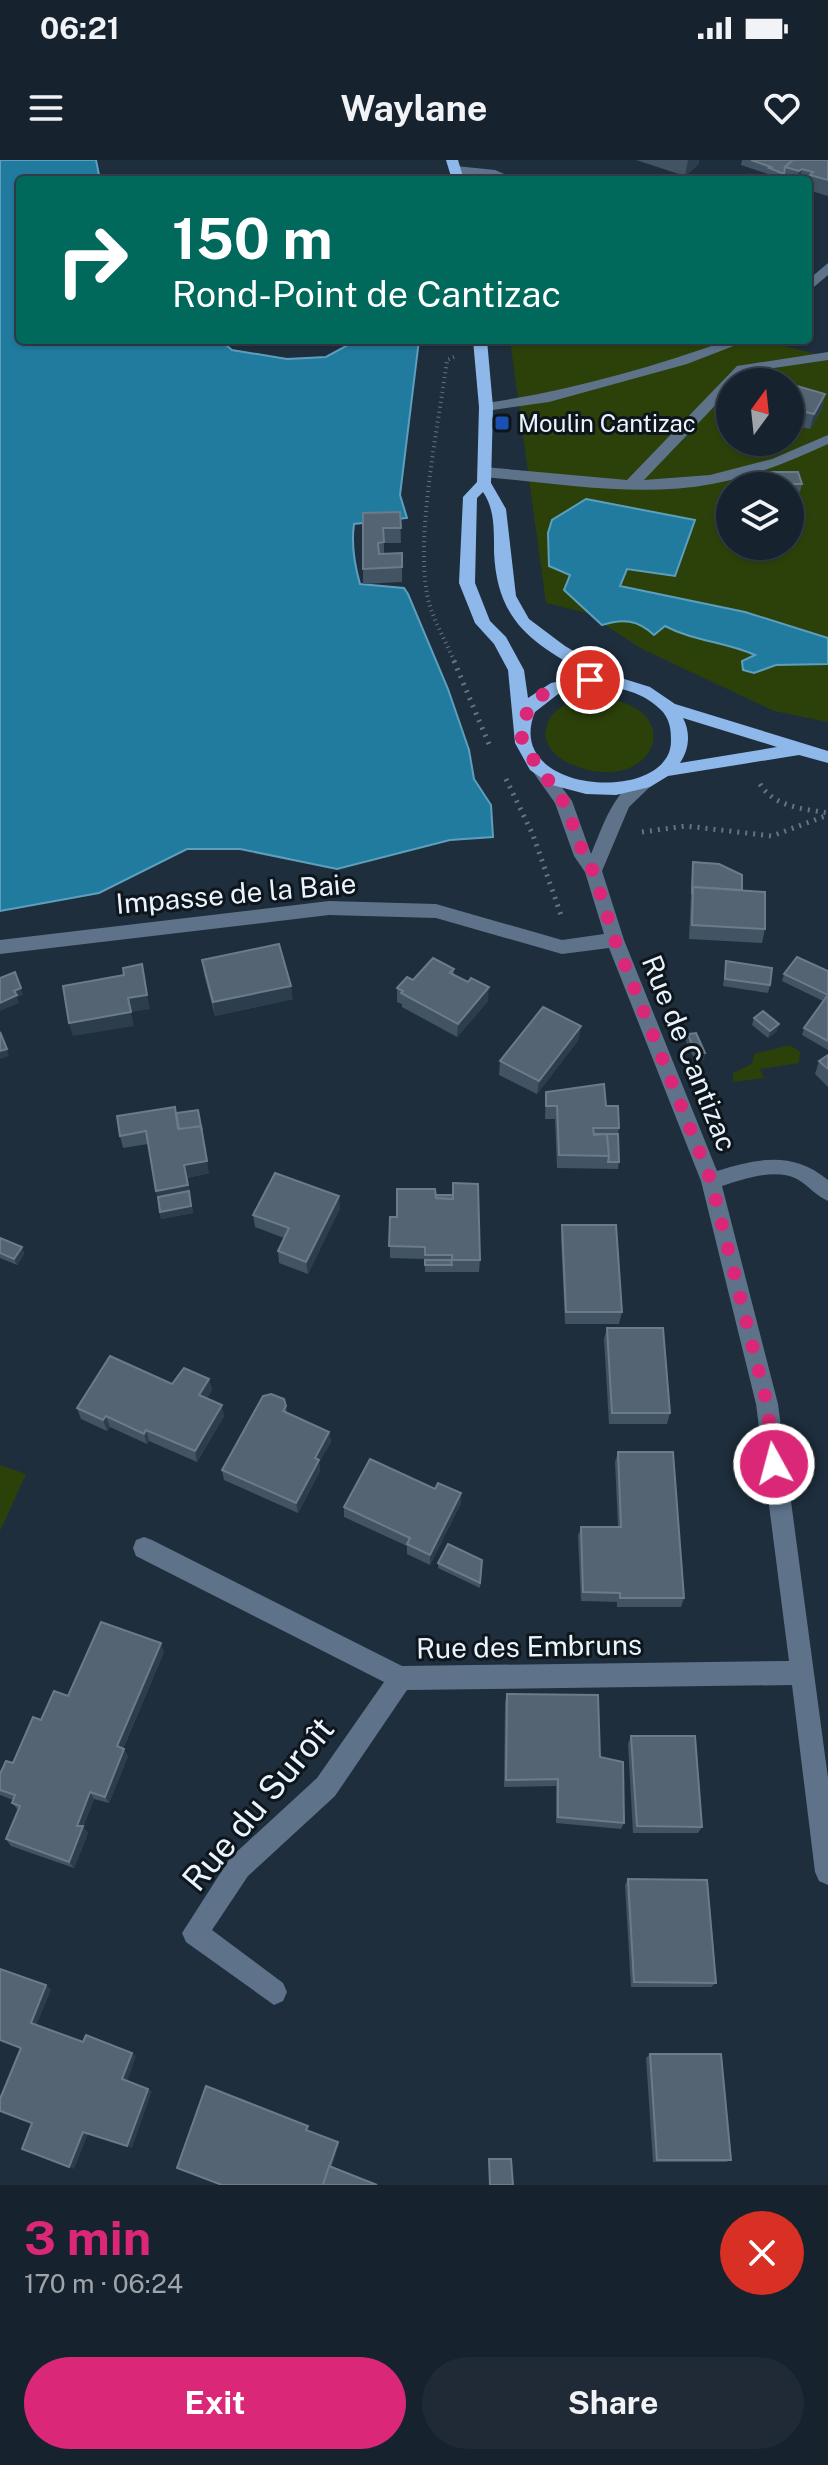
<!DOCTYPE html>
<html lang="en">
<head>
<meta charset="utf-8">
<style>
  :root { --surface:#16222e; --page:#1f2a36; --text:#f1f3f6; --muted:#9ea4aa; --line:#353f4a; --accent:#db2777 }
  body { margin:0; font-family:"Public Sans",sans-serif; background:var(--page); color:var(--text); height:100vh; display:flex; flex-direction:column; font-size:30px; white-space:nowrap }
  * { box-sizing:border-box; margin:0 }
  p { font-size:26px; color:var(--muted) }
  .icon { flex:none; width:44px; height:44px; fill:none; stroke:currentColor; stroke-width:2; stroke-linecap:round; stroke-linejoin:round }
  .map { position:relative; height:2025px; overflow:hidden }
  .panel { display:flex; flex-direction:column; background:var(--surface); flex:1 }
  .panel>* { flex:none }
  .hud { position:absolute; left:16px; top:16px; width:796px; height:168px; border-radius:8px; box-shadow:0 2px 6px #0004,0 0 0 2px var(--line); background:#00695c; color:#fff; overflow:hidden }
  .needle { width:52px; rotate:15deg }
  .fabs { position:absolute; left:716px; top:208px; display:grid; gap:16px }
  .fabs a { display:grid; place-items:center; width:88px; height:88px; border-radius:50%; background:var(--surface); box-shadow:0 2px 6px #0004,0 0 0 2px var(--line); font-size:40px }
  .pin { position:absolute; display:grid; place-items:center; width:68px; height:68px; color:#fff; margin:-34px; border:4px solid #fff; border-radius:50%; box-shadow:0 2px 8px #0007 }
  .me { position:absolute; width:88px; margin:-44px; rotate:353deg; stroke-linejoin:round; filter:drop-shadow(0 0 6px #0008) }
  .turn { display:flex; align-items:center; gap:28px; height:168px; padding:0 24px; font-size:36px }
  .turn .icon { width:104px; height:104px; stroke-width:2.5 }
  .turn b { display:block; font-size:56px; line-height:68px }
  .round { display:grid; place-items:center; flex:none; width:84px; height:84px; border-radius:42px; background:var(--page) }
  .overview { display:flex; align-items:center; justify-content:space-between; height:136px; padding:0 24px }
  h1 { font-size:48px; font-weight:700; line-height:60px; color:var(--accent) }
  .cta { display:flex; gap:16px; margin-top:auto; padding:16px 24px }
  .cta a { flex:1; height:92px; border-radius:48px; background:var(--accent); color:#fff; font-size:32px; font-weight:700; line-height:92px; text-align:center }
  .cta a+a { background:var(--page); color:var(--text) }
  .status { display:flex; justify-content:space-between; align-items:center; height:56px; padding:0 40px; background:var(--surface); direction:ltr }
  .status svg { height:22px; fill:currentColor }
  header { display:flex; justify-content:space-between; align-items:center; height:104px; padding:0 24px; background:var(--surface); font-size:36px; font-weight:700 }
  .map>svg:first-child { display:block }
  .green { fill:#2c410a; fill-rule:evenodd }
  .water { fill:#217b9f; stroke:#5d9fbc; stroke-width:2 }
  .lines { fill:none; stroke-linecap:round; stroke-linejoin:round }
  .path-far1 { stroke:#667481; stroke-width:4; stroke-dasharray:1 4; stroke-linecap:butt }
  .path { stroke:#667481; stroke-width:5; stroke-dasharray:2 6; stroke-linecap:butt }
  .minor { fill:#5e738a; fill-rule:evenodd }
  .major { fill:#8eb8e9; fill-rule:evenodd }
  .wall { fill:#425363 }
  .shaded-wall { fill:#2c3d4d }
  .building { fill:#546473; stroke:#6b7b89; stroke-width:2 }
  .route { stroke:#db2777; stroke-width:14; stroke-dasharray:0 25.2 }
  .transit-dot { fill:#1a4fb4; stroke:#0e161c; stroke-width:3 }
  .labels { text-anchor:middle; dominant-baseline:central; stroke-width:6; stroke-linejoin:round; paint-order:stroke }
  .far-poi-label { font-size:24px; fill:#eaf4fe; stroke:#0e161c; text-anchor:start }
  .street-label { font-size:28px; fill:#eaf4fe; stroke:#0e161c }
  .near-street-label { font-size:34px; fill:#eaf4fe; stroke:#0e161c }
</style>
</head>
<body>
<div class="status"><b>06:21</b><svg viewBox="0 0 49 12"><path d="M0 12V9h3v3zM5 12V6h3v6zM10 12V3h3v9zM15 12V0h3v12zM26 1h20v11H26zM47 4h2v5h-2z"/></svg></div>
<header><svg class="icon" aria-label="menu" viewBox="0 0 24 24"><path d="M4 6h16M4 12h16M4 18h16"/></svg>Waylane<svg class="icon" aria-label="heart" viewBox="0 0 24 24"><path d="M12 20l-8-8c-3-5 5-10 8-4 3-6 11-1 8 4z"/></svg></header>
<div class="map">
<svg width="828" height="2025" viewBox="0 0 828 2025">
  <rect width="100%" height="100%" fill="#1e2e3d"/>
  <g class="green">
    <path d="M510,180H760L828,197V562L774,551L642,489L587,453L546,443ZM730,222H790V282H730ZM730,326H790V386H730Z"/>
    <path d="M592,537C694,542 656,639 573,605C559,599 548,591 545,575C547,549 569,540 592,537Z"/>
    <polygon points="790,885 800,892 799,903 760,909 764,918 733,922 733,913 752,904 754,894"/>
    <polygon points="0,1305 26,1314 0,1371"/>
  </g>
  <g class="water">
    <path d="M0,0H96L100,20H20V180H220L232,190L287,199L326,197L357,180H419L400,335L407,358L354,364C351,385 354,403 360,424L404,428L408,434L448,529L469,590L474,619L491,645L493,677L450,680L337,709L240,689H187L99,733L0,751Z"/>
    <path d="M586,339L695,360L675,416L627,409L620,426L745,452L828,478V504L776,505L754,513L743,510L742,501L755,495C724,481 695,482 665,466L654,475C638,460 623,458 602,465L564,430L570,415L549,406L548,373L552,360Z"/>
  </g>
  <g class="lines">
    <g class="path-far1">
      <path d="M454,197L447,200C439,264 412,388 430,446C436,465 447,484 455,503"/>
      <polyline points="730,271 730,278"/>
    </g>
    <g class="path">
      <polyline points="454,501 491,589"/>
      <polyline points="506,619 533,675 562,758"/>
      <path d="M760,624C774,647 804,649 828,653"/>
      <polyline points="642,672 686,666 772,676 828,655"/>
    </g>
    <g class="minor">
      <polygon points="456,6 495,10 518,20 452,13 452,7"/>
      <polygon points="828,103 828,115 808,132 808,120"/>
      <path d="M729,180H749L687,204L549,242L486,251L479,247L486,243C569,231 650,208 729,180Z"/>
      <path d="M828,192V200L746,212L737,222H730V230L644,320L710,315L772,299L828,275V284C791,301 752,317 712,324C638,338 558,323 484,317L477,312L484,307L627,320L737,206Z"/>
      <path d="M534,596L540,598L572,641L591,694C603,667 614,626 646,616L655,622L629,647L602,711L624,780L717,1011C758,998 793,991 828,1020V1041C816,1036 808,1025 797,1019C775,1008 744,1019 722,1026L778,1244L828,1618V1725L819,1721L815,1712L792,1525L407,1530L335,1636L248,1716L212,1770L283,1823L287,1832L283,1841L274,1845L186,1782L182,1773L230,1698L317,1618L384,1522L136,1396L133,1388L136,1380L144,1377L152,1380L402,1506L789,1501L756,1244L701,1021L609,788L562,794L436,758L329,755L0,794V780L329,741L436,744L562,780L604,774L585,712L574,696L555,643L526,602Z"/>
    </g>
    <g class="major">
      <polygon points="446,0 458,0 464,20 452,20"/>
      <path d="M473,180H487L493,247L491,323L506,349L516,436L529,459L565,486L618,517L650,527L675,544L828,591V603L799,595L668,616L650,627L616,635L586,634L552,625L530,610L515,583L508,510L494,484L475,463L459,423L463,337L477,322L479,247ZM483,332C495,349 494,372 494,392C497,462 533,484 590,515L551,523L528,538L524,510L506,477L490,461L475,423L477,338ZM584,526C613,525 643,530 663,552C670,561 671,570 671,581C671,645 501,635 535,552L562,531ZM683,558L777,587L680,603C689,590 691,573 683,558Z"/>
    </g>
  </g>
  <g class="wall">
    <polygon points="636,0 699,0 699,4 685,16"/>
    <polygon points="742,0 828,0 828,36 808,30 808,20 778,20 767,16 768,14 741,5"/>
    <polygon points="790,224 825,234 822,249 810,269 790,264"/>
    <polygon points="762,312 802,324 800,332 790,332 790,326 762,326 761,320"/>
    <polygon points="400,352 401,383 384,383 384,394 402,393 402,422 363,424 363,353"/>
    <polygon points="693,702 742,730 765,769 762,783 689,779 692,710"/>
    <polygon points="202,800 293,839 215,856 204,814"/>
    <polygon points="726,801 770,825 768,833 723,826"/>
    <polygon points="454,809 454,815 488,841 457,877 402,847 402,844 397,842 397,828 413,820"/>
    <polygon points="828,811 828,890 802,875 804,868 823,841 782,821 784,814"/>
    <polygon points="754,858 777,871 768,878 752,865"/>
    <polygon points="688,874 704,900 695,901 686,881"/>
    <polygon points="579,879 537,934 499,915 500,901"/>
    <polygon points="828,895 828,927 815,914 819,901"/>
    <polygon points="546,932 606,946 619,968 618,974 619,1002 618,1009 557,1008 555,959 545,959"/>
    <polygon points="176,953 209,1013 187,1018 193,1053 161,1059 148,984 123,988 120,976"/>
    <polygon points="436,1035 480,1100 479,1112 425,1112 425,1099 390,1098 390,1057 397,1057"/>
    <polygon points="340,1048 308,1114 279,1103 278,1091 284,1078 255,1067 253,1055"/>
    <polygon points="562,1065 622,1152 619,1164 565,1164 561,1077"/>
    <polygon points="0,1078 22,1087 24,1094 17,1105 0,1098"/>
    <polygon points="607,1168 670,1253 667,1264 609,1264 604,1179"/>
    <polygon points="209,1219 212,1230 207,1238 224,1256 197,1302 149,1281 147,1284 110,1267 107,1271 81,1259 77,1248 172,1224"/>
    <polygon points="286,1246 287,1253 329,1272 331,1282 319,1302 320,1311 298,1353 224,1320 222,1310"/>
    <polygon points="618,1292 684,1438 681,1447 617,1447 617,1442 581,1441 578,1376 581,1367 618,1367 615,1302"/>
    <polygon points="461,1343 430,1405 407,1394 407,1386 344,1357 344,1347"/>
    <polygon points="482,1400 480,1428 438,1408 438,1403"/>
    <polygon points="164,1492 123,1589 128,1596 109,1643 94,1639 83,1667 88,1673 74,1708 11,1686 6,1679 18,1650 12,1643 13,1640 0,1635 0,1614 13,1603 41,1560 68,1536"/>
    <polygon points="507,1534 600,1597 624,1663 621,1669 556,1663 556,1626 504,1627 505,1542"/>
    <polygon points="631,1576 702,1667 698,1673 633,1673 628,1584"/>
    <polygon points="628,1719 716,1823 711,1827 631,1827 625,1725"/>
    <polygon points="650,1894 731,2000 726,2002 653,2002 646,1898"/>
  </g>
  <g class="shaded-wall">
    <polygon points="688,0 699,0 699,4 685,16"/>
    <polygon points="802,9 800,20 797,20 799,11"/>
    <polygon points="825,234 822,249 810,269 814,254"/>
    <polygon points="144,818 150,849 131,852 128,838"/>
    <polygon points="291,826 293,839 215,856 213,842"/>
    <polygon points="489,827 488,841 457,877 458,864"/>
    <polygon points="21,828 23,835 17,837 19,843 0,851 0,843 14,831"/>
    <polygon points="131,852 134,866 73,876 69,863"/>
    <polygon points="779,864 777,871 768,878 770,871"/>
    <polygon points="581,866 579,879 537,934 539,921"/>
    <polygon points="7,889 9,896 0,899 0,891"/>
    <polygon points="705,893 704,900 695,901 696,894"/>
    <polygon points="201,966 209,1013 187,1018 190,1038 159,1044 156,1031 184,1005"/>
    <polygon points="339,1036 340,1048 308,1114 306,1102"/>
    <polygon points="191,1046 193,1053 161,1059 160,1052"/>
    <polygon points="22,1087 24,1094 17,1105 14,1099"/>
    <polygon points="209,1219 212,1230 202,1246 199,1235"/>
    <polygon points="222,1245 224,1256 197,1302 195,1291"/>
    <polygon points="106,1256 110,1267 107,1271 103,1260"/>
    <polygon points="146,1270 149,1281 147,1284 144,1274"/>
    <polygon points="329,1272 331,1282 319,1302 320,1311 298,1353 296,1343 315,1298"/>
    <polygon points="461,1333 461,1343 430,1405 430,1395"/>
    <polygon points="161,1483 164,1492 121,1593 117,1586"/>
    <polygon points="124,1589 128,1596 109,1643 105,1637"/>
    <polygon points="90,1632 94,1639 83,1667 88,1673 74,1708 69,1702 77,1666"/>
    <polygon points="46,1825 51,1830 36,1866 31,1863"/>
    <polygon points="132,1893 136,1896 127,1922 122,1919"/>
    <polygon points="148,1929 152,1931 132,1988 127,1986"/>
    <polygon points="83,1972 88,1974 74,2009 69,2007"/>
    <polygon points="338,1982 339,1985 326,2025 324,2025"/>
  </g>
  <g class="building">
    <polygon points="751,0 793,0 785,7 784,14 769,8 771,7"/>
    <polygon points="793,0 828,0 828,20 810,15 813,12 802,9 799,11 785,7"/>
    <polygon points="759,216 781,222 756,222"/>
    <polygon points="790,224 825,234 814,254 790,248"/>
    <polygon points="762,312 798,312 802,324 766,324"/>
    <polygon points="400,352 401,368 383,368 384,382 378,383 379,394 402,393 402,407 363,409 363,353"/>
    <polygon points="693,702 719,704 742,715 742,730 693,727 692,734"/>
    <polygon points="693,727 765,732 765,769 692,765"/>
    <polygon points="279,784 291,826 213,842 202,800"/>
    <polygon points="797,797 828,811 828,835 784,814"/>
    <polygon points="433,798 454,809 450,813 468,822 471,818 489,827 458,864 401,833 403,831 397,828 407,817 413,820"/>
    <polygon points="726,801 772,808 770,825 725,819"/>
    <polygon points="142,804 147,835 128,838 131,852 69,863 63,826 124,815 123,808"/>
    <polygon points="15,812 21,828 14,831 17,835 0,843 0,818"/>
    <polygon points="827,836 828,837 828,881 804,868"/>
    <polygon points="543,847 581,866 539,921 500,901"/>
    <polygon points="763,851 779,864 770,871 754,858"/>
    <polygon points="0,872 7,889 0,891"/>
    <polygon points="696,873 705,893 696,894 688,874"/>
    <polygon points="828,895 828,909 819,901"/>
    <polygon points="604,924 606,946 618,946 619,968 593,968 594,975 607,974 609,996 559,995 557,946 546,946 546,932"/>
    <polygon points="175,947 178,969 201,966 207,1001 184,1005 188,1025 156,1031 146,971 120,976 117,956"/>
    <polygon points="198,950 202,972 201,966 179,969 176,953"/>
    <polygon points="594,974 618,974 619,1002 608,1002 609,996 607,974"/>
    <polygon points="275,1013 339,1036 306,1102 278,1091 289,1068 253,1055"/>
    <polygon points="453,1023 478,1024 480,1100 452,1100 452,1095 425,1095 425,1087 389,1086 390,1057 397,1057 397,1029 435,1029 436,1038 453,1039"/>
    <polygon points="189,1031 191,1046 160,1052 158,1037"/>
    <polygon points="436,1035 453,1035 453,1039 436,1038"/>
    <polygon points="562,1065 616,1065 622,1152 566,1152"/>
    <polygon points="0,1078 22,1087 14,1099 0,1093"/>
    <polygon points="425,1100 451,1100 452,1105 425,1105"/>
    <polygon points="607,1168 663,1168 670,1253 612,1253"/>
    <polygon points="110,1196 172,1224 184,1208 209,1219 199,1235 222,1245 195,1291 146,1270 144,1274 106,1256 103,1260 77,1248"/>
    <polygon points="271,1234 284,1239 286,1246 283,1251 329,1272 315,1298 319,1300 296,1343 222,1310 263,1236"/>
    <polygon points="618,1292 673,1292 684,1438 620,1438 620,1433 583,1432 581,1367 621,1367"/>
    <polygon points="370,1299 435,1329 438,1323 461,1333 430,1395 407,1384 410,1378 344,1347"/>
    <polygon points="448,1384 482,1400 480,1423 438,1403"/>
    <polygon points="101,1462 161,1483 117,1586 124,1589 105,1637 90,1632 77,1666 83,1666 69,1702 6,1679 20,1646 12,1643 15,1635 0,1630 0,1614 6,1601 13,1603 33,1557 41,1560 54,1531 68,1536"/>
    <polygon points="507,1534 598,1535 600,1597 623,1602 624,1663 558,1657 558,1619 506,1620"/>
    <polygon points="631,1576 695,1576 702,1667 637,1666"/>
    <polygon points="628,1719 707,1720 716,1823 634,1822"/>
    <polygon points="0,1809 46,1825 31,1863 83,1882 86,1875 132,1893 122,1919 148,1929 127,1986 83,1972 69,2007 22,1989 32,1963 0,1951 0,1939 21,1888 0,1880"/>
    <polygon points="650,1894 721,1894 731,2000 657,2000"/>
    <polygon points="206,1926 308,1966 306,1970 338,1982 323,2025 222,2025 177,2008"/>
    <polygon points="489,1999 511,1999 513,2025 490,2025"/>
    <polygon points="329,2006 377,2025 323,2025"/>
  </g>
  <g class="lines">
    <polyline class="route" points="590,520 567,523 546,532 531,545 523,561 521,575 525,588 563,641 580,682 583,696 593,711 615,780 711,1021 767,1244 774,1304"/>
  </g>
  <rect class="transit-dot" x="494" y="255" width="16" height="16" rx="4"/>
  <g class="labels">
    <g class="far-poi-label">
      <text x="518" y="263">Moulin Cantizac</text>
    </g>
    <g class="street-label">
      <text transform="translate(236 733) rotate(-5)">Impasse de la Baie</text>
      <text transform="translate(690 893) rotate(68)">Rue de Cantizac</text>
      <text transform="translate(529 1486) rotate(-1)">Rue des Embruns</text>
    </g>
    <g class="near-street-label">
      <text transform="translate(258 1644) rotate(-50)">Rue du Suroît</text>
    </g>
  </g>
</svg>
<div class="fabs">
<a><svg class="needle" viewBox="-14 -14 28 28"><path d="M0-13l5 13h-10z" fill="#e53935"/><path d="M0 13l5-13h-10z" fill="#9ea4aa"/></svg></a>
<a><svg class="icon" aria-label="layers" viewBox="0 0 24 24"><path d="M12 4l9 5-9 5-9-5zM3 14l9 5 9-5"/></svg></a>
</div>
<div class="pin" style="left:590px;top:520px;background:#d93025"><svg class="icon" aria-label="arrive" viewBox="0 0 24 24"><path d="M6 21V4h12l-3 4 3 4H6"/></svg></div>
<svg class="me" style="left:774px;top:1304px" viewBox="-20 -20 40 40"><circle r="17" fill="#db2777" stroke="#fff" stroke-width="3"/><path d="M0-11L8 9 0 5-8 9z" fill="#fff"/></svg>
<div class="hud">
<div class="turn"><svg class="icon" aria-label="right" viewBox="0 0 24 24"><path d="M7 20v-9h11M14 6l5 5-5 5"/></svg><div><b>150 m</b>Rond-Point de Cantizac</div></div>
</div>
</div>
<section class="panel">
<div class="overview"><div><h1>3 min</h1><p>170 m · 06:24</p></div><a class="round" style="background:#d93025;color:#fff"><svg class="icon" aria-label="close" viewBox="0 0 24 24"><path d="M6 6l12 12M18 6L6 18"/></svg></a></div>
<div class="cta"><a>Exit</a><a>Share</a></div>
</section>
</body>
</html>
